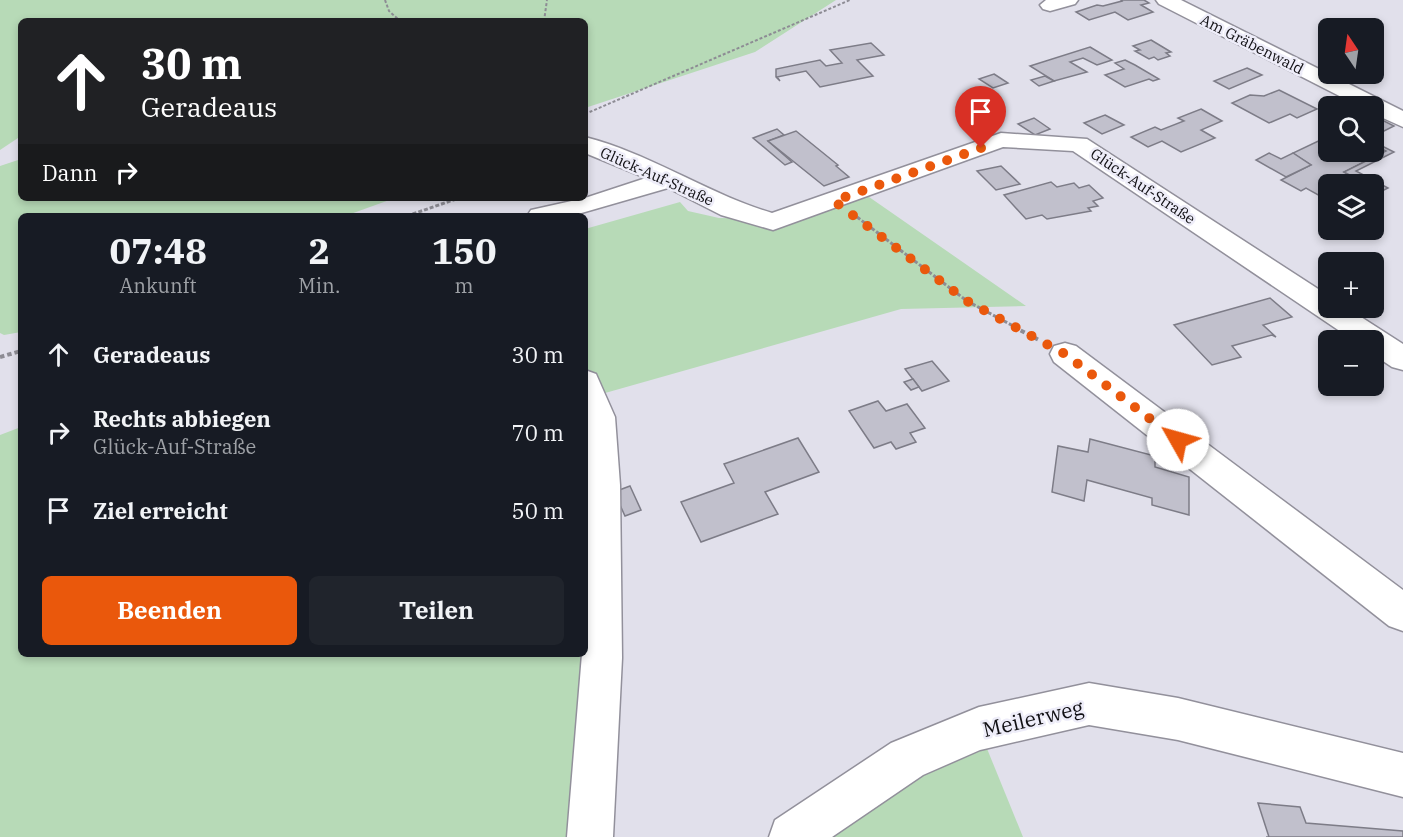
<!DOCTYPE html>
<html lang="de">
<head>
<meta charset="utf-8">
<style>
  :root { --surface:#171b24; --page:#20242c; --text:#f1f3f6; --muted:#9ea1a6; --accent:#ea580c }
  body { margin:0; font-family:"IBM Plex Serif",serif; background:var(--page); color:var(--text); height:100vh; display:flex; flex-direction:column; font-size:22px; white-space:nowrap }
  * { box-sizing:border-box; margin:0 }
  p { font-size:20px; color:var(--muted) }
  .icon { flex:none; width:33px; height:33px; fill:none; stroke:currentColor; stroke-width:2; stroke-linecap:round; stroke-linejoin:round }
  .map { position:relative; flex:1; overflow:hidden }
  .panel { position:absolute; left:18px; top:213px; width:570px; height:444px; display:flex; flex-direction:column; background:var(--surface); border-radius:9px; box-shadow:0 3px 9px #0003 }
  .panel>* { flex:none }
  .top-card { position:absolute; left:18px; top:18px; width:570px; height:183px; border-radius:9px; box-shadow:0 3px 9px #0003; background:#202124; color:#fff; overflow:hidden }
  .needle { width:39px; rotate:347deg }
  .tools { position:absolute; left:1318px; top:18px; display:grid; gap:12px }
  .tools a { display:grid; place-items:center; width:66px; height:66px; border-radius:9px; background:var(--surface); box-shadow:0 3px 9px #0003; font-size:30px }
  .pin { position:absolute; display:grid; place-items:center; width:51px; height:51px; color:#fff; margin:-62px -26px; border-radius:50% 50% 50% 0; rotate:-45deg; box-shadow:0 0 6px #0007 }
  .pin .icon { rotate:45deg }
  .me { position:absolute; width:66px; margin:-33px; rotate:308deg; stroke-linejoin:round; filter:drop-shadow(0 0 4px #0008) }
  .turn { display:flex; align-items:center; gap:21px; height:126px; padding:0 24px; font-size:27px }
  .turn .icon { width:78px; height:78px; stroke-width:2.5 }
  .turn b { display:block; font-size:42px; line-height:51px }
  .then { display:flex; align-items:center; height:57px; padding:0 24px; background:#0003; gap:12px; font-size:22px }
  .eta { display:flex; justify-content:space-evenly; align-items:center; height:102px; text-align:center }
  .eta b { font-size:36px; font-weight:800; line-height:42px }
  .action { display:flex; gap:12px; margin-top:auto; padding:12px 24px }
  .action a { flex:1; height:69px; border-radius:9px; background:var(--accent); color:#fff; font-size:24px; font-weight:800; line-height:69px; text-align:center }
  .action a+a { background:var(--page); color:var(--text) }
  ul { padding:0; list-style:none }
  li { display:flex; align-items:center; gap:18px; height:78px; padding:0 24px }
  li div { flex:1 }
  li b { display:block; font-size:22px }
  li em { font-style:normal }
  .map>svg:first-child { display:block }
  .green { fill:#b7dab7 }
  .building { fill:#c1c0cc; stroke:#7d7c87; stroke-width:1.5 }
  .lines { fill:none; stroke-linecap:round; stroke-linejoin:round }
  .street-casing { stroke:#92909b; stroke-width:3 }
  .path-far2 { stroke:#8d8c94; stroke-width:2; stroke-dasharray:3 2; stroke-linecap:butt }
  .path-far1 { stroke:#8d8c94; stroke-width:3; stroke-dasharray:4 2; stroke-linecap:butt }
  .path { stroke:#8d8c94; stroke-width:4; stroke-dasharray:4.5 3; stroke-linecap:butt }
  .street { fill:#fff; fill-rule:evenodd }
  .route { stroke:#ea580c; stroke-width:10; stroke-dasharray:0 18 }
  .labels { text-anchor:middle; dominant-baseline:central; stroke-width:5; stroke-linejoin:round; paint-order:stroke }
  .far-street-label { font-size:15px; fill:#111014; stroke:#eeedf9 }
  .near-street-label { font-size:21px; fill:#111014; stroke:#eeedf9 }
</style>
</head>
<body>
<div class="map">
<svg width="1403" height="837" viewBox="0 0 1403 837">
  <rect width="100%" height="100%" fill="#e1e0eb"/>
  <g class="green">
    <polygon points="0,0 836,0 755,52 585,108 585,21 21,21 21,136 0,150"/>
    <polygon points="21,159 21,198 395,198 345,216 21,216 21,332 4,335 0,333 0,166"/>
    <polygon points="859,190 1026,306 901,309 591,397 590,837 0,837 0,435 21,427 21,654 585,654 585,229 680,202 688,211 719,218 792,219"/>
    <polygon points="979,729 1023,837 792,837"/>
  </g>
  <g class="building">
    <polygon points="1121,0 1144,0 1149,3 1141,5 1153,12 1128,20 1115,12 1089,20 1076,12 1097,5 1103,6 1122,1"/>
    <polygon points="1151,40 1171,52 1166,53 1170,56 1158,60 1154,57 1149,59 1135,51 1140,50 1133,46"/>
    <polygon points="871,43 884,55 857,60 873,76 820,87 806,71 777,77 780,81 776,77 776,69 820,60 826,66 842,63 830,50"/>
    <polygon points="1090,47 1112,60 1097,65 1083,58 1070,62 1087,72 1054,81 1030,66"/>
    <polygon points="1125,60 1135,65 1159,79 1153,81 1149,79 1125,87 1105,75 1124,69 1115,63"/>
    <polygon points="1247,68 1262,75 1229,89 1214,81"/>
    <polygon points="994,74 1008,83 993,88 979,79"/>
    <polygon points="1045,76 1054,81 1039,86 1031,80"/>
    <polygon points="1279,90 1317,109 1297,118 1290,114 1269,123 1232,103 1250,95 1264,96"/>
    <polygon points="1201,109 1222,121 1201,130 1215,138 1181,152 1162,141 1148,147 1131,137 1155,127 1161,130 1184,121 1178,118"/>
    <polygon points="1105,115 1124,125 1102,134 1084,123"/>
    <polygon points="1374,116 1394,126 1374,136"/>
    <polygon points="1034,118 1050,129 1035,135 1018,124"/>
    <polygon points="777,129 784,135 768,141 792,162 785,165 753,138"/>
    <polygon points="796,131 838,165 836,166 849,177 824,186 768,141"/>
    <polygon points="1329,136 1329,152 1374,152 1374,145 1386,151 1344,172 1366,184 1329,184 1329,201 1306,188 1301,191 1281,180 1311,165 1293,153"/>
    <polygon points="1374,142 1394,152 1356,171 1388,188 1374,195 1374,184 1366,184 1344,172 1386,151 1374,145"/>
    <polygon points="1269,153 1281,159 1293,153 1311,165 1286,177 1256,160"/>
    <polygon points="1001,166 1020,184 996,190 977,171"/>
    <polygon points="1051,182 1057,187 1074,183 1079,188 1089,185 1103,198 1093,201 1098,206 1088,208 1091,211 1047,219 1042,215 1026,219 1004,195"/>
    <polygon points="1270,298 1292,317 1263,325 1276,337 1272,335 1232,346 1241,357 1212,365 1174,325"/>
    <polygon points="932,361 949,381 922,391 905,369"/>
    <polygon points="913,379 919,387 911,390 904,382"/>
    <polygon points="878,401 886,411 907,404 925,428 910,433 916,442 896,449 891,442 874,448 849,411"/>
    <polygon points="798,438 819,472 765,492 778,514 701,542 681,502 734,483 724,464"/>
    <polygon points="1090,439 1155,456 1155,467 1189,477 1189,515 1152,505 1152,498 1087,480 1084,501 1052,492 1058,446 1088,452"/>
    <polygon points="630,486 641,510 625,516 614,492"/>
    <polygon points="1258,803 1300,807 1306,823 1403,831 1403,837 1266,837 1269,837"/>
  </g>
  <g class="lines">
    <defs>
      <g id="street">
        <polygon points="1046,0 1078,0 1075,4 1050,11 1043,9 1040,5"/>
        <polygon points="1156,0 1181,0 1403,111 1403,127 1374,114 1374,106 1359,106 1159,4"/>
        <path d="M1001,133L1087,139L1329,296V308H1347L1403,344V370L1392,367L1374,355V340H1353L1073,151L1003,147L773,230L721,215L668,188L571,216H527L531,210L585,198L646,178L585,153V137C649,153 708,194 772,213Z"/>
        <polygon points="1065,343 1076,346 1403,590 1403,631 1389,626 1054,362 1050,354 1054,346"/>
        <polygon points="585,370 596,374 615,417 620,485 622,658 613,837 567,837 582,654 585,654"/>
        <polygon points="1089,683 1178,698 1403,753 1403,797 1178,740 1089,725 980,750 923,775 832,837 769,837 775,820 891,743 979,707"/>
      </g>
    </defs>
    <use href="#street" class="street-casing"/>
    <g class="path-far2">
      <polyline points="385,0 389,11 400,21"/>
      <polyline points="544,21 547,0"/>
      <polyline points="585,114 850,0"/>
    </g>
    <g class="path-far1">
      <polyline points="407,216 459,198"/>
      <polyline points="857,217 967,301 1017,328"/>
    </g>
    <g class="path">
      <polyline points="1014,327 1039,340"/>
      <polyline points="0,357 21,351"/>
    </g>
    <use href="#street" class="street"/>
  </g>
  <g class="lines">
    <polyline class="route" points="981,148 834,201 967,301 1065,354 1178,440"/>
  </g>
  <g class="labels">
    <g class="far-street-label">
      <text transform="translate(1252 44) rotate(27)">Am Gräbenwald</text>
      <text transform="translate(657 176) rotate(24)">Glück-Auf-Straße</text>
      <text transform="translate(1143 186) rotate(34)">Glück-Auf-Straße</text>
    </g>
    <g class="near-street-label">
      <text transform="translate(1033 718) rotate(-13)">Meilerweg</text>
    </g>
  </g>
</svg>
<div class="tools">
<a><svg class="needle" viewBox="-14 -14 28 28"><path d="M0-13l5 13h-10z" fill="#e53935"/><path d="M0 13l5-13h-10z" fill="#9ea1a6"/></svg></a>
<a><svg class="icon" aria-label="search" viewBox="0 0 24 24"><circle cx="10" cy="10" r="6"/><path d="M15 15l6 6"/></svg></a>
<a><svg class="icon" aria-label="layers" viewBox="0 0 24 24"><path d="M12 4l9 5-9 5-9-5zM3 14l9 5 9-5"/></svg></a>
<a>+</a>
<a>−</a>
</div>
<div class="pin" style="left:981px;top:148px;background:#d93025"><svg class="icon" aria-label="arrive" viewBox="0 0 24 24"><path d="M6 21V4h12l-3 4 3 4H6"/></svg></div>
<svg class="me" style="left:1178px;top:440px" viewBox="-20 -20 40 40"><circle r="19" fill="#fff"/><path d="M0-13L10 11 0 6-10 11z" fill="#ea580c"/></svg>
<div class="top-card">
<div class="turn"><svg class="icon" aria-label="ahead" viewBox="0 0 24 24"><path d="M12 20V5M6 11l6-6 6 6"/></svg><div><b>30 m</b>Geradeaus</div></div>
<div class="then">Dann<svg class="icon" aria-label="right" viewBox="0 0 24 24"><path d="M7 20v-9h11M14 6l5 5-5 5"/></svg></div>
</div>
<section class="panel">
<div class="eta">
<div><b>07:48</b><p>Ankunft</p></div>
<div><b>2</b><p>Min.</p></div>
<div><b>150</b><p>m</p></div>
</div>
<ul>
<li><svg class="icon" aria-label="ahead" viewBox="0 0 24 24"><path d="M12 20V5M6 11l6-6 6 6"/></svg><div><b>Geradeaus</b></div><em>30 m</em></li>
<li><svg class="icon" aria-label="right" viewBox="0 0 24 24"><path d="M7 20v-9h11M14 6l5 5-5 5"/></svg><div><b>Rechts abbiegen</b><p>Glück-Auf-Straße</p></div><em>70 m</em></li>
<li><svg class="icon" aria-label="arrive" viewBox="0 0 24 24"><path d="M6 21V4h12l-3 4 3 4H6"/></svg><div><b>Ziel erreicht</b></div><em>50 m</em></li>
</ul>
<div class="action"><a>Beenden</a><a>Teilen</a></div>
</section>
</div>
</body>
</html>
